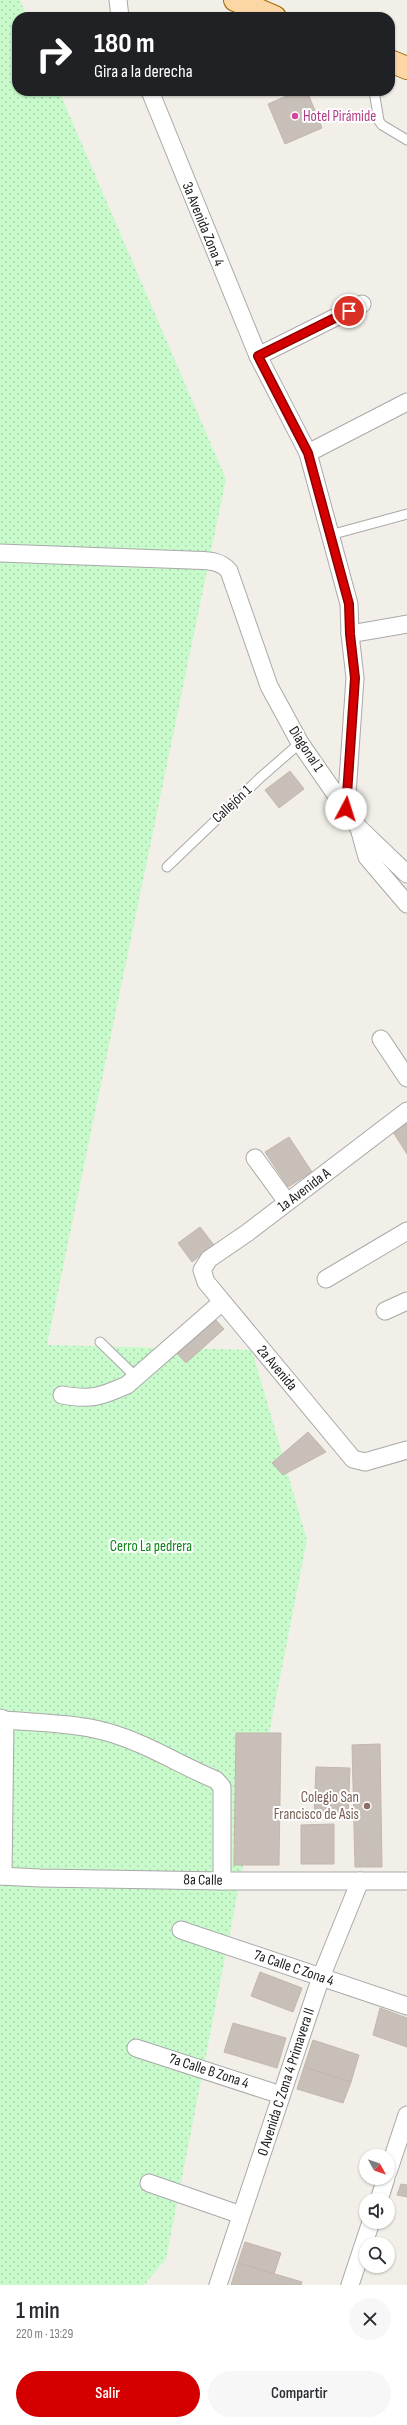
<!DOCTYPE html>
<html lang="es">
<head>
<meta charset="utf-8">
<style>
  :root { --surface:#fff; --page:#f7f7f7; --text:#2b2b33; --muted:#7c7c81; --accent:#d40000 }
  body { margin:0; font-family:"Sofia Sans Condensed",sans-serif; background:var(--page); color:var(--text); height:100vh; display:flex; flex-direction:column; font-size:15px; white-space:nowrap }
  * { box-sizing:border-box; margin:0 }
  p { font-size:13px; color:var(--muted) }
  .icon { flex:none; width:22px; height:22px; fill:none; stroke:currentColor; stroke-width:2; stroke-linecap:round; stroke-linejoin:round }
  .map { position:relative; height:2285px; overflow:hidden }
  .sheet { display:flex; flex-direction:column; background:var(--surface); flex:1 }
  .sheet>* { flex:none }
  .hud { position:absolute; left:12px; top:12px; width:383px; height:84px; border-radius:16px; box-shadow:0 1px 3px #0004; background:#202124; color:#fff; overflow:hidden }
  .needle { width:26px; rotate:130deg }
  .fabs { position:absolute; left:359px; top:2149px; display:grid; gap:8px }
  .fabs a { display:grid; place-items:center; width:36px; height:36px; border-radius:50%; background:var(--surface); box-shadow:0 1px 3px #0004; font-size:20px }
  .pin { position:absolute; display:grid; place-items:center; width:34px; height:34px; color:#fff; margin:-17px; border:2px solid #fff; border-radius:50%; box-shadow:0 1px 4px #0007 }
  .me { position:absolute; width:44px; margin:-22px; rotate:5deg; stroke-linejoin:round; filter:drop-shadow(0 0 3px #0008) }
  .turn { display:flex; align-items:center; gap:14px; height:84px; padding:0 16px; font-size:18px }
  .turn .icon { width:52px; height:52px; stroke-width:2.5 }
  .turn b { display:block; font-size:28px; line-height:34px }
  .round { display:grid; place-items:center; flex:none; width:42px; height:42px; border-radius:21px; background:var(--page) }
  .headline { display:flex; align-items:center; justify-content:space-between; height:68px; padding:0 16px }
  h1 { font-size:24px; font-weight:600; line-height:30px }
  .button { display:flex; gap:8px; margin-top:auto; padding:8px 16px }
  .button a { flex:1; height:46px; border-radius:24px; background:var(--accent); color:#fff; font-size:16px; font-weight:600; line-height:46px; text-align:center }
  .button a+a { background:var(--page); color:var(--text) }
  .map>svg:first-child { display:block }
  .park { fill:url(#park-dots) }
  .building { fill:#c7bfb8; stroke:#c4b6ab }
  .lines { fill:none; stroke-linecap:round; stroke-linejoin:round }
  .service-casing { stroke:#a9a9a9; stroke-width:11 }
  .minor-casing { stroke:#a9a9a9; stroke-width:19 }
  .primary-casing { stroke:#a06b00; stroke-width:24 }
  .service { stroke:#fff; stroke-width:9 }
  .minor { stroke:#fff; stroke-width:17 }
  .primary { stroke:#fcd6a4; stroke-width:22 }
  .route-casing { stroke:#8a0000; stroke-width:10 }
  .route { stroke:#d40000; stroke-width:7 }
  .hotel-dot { fill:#d1479c; stroke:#fff; stroke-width:1.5 }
  .education-dot { fill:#8d6e63; stroke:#fff; stroke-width:1.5 }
  .labels { text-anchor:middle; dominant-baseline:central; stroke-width:4; stroke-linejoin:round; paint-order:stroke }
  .hotel-label { font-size:15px; fill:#b23c85; stroke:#fff; text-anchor:start }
  .street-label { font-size:15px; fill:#222; stroke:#fff }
  .park-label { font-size:15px; fill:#0c8416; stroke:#fff }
  .education-label { font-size:15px; fill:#785e54; stroke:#fff; text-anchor:end }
</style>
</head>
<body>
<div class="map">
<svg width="407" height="2285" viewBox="0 0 407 2285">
  <defs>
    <pattern id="park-dots" width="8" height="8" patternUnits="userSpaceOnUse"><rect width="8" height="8" fill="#c8facc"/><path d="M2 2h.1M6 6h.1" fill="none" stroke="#acd6af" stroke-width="1.8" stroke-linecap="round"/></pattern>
  </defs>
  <rect width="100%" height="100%" fill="#f2efe9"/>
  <polygon class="park" points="0,0 20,0 27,17 17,17 17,91 59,91 226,479 47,1345 252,1350 307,1540 166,2259 144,2285 0,2285"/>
  <g class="building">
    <polygon points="298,91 307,91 322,128 285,144 268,104"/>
    <polygon points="290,771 304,789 279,808 265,790"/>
    <polygon points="407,1123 407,1154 393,1132"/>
    <polygon points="289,1137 312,1172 288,1187 265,1152"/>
    <polygon points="200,1227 214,1245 192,1262 178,1243"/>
    <polygon points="214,1318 224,1329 186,1363 176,1352"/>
    <polygon points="308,1432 326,1452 283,1475 272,1463"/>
    <polygon points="236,1733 281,1733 279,1865 234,1865"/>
    <polygon points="380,1744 382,1867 355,1867 352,1745"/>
    <polygon points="316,1767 350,1768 348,1816 314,1815"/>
    <polygon points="334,1824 334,1864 301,1864 301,1825"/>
    <polygon points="260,1972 302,1988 293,2012 251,1996"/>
    <polygon points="380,2008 407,2018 407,2047 373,2035"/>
    <polygon points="233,2023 286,2038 277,2068 224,2052"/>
    <polygon points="313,2040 359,2055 351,2082 304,2067"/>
    <polygon points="304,2067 351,2082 343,2103 297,2089"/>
    <polygon points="401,2184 407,2185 407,2197 397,2195"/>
    <polygon points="245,2242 281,2253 274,2274 238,2263"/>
    <polygon points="238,2263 302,2282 301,2285 231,2285"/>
  </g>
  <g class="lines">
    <defs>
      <g id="service">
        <polyline points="374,91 379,121 382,125 407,140"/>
        <polyline points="330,535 407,514"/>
        <polyline points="167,867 261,777 300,743"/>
        <polyline points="100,1342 136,1377"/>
      </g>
      <g id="minor">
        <polyline points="118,0 120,17"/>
        <polyline points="150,91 258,356 308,453 349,604 350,634 355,678 346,809"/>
        <polyline points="258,356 362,304"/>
        <polyline points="308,453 407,402"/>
        <path d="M0,553L190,560C205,561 219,559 229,571L269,686L300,743L359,828L407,874"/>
        <polyline points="350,634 407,624"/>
        <polyline points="359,828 367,857 407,904"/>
        <polyline points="381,1039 407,1078"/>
        <polyline points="407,1111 247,1233 209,1259 202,1270 206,1282 353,1459 365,1462 407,1450"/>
        <polyline points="255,1158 287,1202"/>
        <polyline points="326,1279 407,1231"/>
        <polyline points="385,1311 407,1301"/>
        <path d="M62,1395C91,1400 100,1397 127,1385L222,1302"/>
        <path d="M0,1718L5,1720C39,1723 74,1723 107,1732C146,1743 180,1765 216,1780L222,1787V1881"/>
        <polyline points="0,1876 40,1878 222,1881 407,1881"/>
        <polyline points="3,1876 5,1720"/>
        <polyline points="181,1930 407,2006"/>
        <polyline points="136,2048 281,2095"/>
        <polyline points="388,2172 407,2115"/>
        <polyline points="149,2183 241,2215"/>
        <polyline points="379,2200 386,2178"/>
        <polyline points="218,2285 321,1977 360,1881"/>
        <polyline points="350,2285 371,2222"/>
      </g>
      <g id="primary">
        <polyline points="235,0 275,17"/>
        <polyline points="390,61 407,68"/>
      </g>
    </defs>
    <use href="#service" class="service-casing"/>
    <use href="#minor" class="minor-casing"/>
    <use href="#primary" class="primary-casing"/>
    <use href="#service" class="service"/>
    <use href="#minor" class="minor"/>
    <use href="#primary" class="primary"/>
  </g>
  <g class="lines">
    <defs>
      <polyline id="route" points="346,809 355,678 350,634 349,604 308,453 258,356 349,311"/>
    </defs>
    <use href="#route" class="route-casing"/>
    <use href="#route" class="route"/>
  </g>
  <circle class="hotel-dot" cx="295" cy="116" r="4"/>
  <circle class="education-dot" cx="367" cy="1806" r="4"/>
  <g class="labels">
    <g class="hotel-label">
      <text x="303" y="116">Hotel Pirámide</text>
    </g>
    <g class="street-label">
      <text transform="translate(203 224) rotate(68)">3a Avenida Zona 4</text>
      <text transform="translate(306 749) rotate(57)">Diagonal 1</text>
      <text transform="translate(232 804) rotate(-43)">Callejón 1</text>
      <text transform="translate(304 1190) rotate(-37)">1a Avenida A</text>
      <text transform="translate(277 1368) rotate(50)">2a Avenida</text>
      <text transform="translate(203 1880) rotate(1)">8a Calle</text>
      <text transform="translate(294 1968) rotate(19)">7a Calle C Zona 4</text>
      <text transform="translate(209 2071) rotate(18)">7a Calle B Zona 4</text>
      <text transform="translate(286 2082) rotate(-72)">0 Avenida C Zona 4 Primavera II</text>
    </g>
    <g class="park-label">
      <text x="151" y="1546">Cerro La pedrera</text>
    </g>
    <g class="education-label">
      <text x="359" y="1797">Colegio San<tspan x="359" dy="17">Francisco de Asis</tspan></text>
    </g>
  </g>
</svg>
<div class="fabs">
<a><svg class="needle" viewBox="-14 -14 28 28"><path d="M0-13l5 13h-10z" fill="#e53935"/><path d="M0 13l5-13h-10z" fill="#7c7c81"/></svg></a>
<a><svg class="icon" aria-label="sound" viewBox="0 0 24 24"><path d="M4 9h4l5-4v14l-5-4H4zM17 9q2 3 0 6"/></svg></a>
<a><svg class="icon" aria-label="search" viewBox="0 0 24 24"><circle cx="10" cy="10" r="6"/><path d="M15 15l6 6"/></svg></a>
</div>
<div class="pin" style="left:349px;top:311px;background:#d93025"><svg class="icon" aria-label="arrive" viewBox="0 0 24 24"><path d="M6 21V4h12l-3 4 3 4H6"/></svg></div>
<svg class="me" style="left:346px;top:809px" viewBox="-20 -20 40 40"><circle r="19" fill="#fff"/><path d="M0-13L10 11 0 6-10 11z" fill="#d40000"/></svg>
<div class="hud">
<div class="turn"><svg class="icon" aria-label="right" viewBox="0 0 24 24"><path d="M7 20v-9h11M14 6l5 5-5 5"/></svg><div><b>180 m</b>Gira a la derecha</div></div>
</div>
</div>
<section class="sheet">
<div class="headline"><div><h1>1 min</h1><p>220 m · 13:29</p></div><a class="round"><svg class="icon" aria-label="close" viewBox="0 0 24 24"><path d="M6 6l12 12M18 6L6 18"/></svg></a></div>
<div class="button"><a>Salir</a><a>Compartir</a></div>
</section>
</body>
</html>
